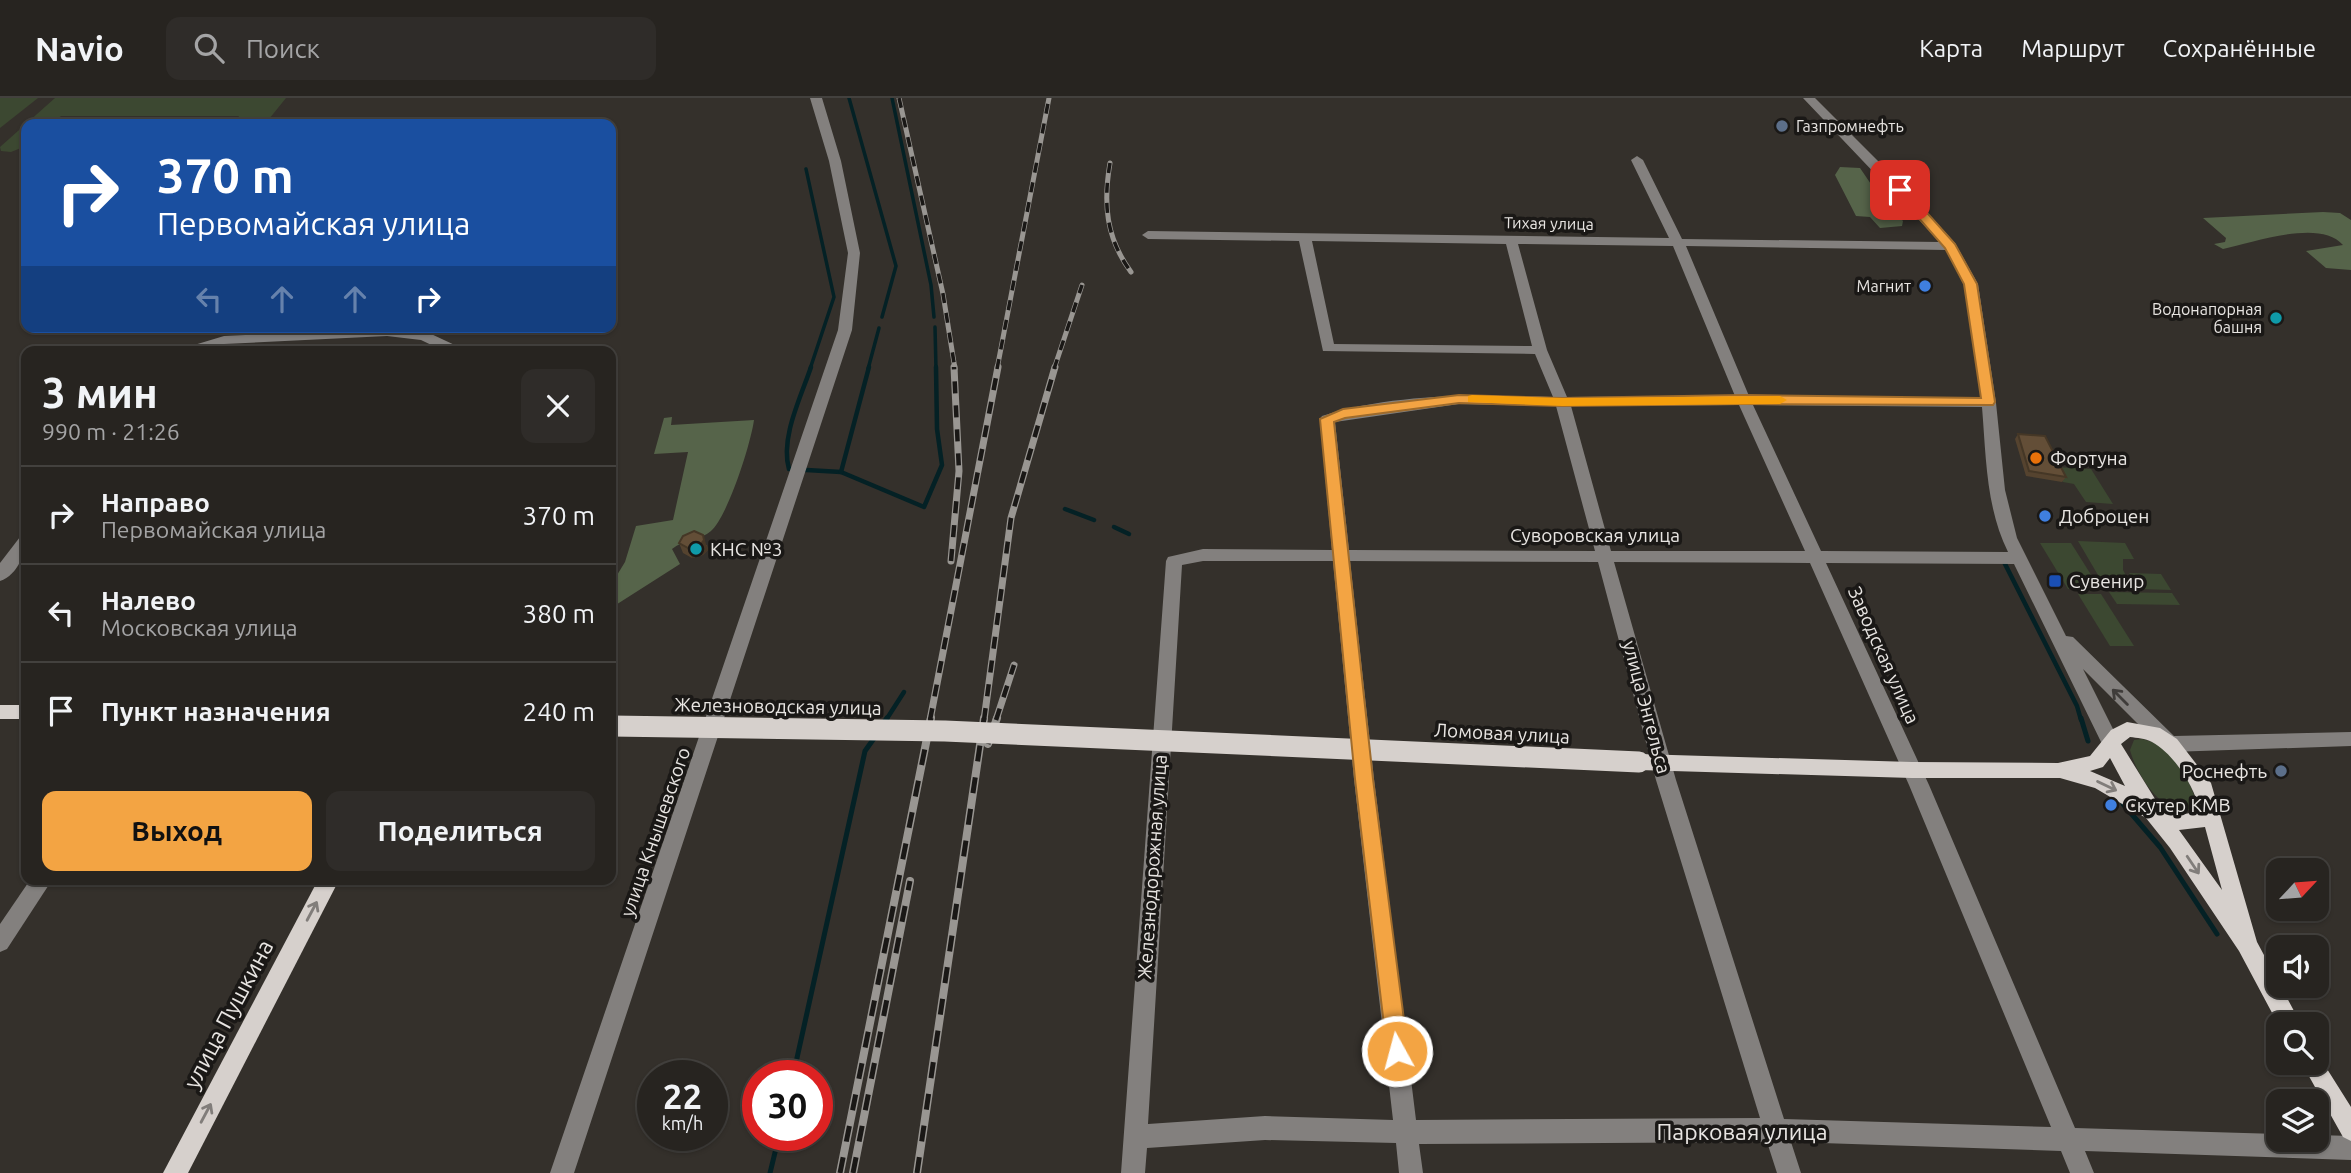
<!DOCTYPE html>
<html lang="ru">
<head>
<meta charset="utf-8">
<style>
  :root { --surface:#272420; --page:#2f2c29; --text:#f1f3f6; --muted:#a4a4a5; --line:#43413e; --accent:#f3a443 }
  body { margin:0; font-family:Ubuntu,sans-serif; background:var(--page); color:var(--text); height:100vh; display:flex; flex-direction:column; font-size:26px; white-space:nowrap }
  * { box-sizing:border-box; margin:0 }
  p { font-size:23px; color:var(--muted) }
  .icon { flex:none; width:38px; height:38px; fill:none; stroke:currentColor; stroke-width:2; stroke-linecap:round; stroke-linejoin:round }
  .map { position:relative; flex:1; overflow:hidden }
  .panel { position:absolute; left:21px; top:248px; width:595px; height:539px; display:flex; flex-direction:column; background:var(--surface); border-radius:14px; box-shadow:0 2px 5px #0004,0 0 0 2px var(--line) }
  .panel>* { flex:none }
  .hud { position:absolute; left:21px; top:21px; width:595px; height:214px; border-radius:14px; box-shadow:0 2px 5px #0004,0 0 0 2px var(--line); background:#1a4fa0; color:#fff; overflow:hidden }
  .needle { width:46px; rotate:64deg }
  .buttons { position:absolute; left:2266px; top:760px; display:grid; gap:14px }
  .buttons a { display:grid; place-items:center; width:63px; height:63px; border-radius:14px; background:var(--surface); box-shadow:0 2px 5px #0004,0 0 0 2px var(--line); font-size:35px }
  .speed { position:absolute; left:637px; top:962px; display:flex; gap:14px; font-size:35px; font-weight:700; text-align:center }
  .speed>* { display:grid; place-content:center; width:91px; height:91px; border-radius:50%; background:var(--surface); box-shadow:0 2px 5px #0004,0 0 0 2px var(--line); line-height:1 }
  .speed small { font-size:18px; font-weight:400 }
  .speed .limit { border:10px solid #d22; background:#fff; color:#111 }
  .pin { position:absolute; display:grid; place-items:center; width:60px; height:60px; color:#fff; margin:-30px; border-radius:14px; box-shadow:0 4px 10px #0006 }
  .me { position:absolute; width:77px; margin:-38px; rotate:353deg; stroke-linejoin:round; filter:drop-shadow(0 0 5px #0008) }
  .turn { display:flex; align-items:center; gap:24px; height:147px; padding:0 21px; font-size:32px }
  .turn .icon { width:91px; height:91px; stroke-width:2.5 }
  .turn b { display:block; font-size:49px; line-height:60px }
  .lanes { display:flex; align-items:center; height:66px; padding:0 21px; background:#0003; justify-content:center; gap:35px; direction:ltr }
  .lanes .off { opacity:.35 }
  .round { display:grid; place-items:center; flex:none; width:74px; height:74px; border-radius:14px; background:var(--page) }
  .summary { display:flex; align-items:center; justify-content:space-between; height:119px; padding:0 21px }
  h1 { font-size:42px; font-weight:700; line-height:52px }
  .cta { display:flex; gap:14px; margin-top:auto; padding:14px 21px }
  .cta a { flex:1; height:80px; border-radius:14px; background:var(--accent); color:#111; font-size:28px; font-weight:700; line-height:80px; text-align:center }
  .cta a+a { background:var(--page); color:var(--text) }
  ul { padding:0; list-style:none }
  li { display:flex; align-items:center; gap:21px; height:98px; padding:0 21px; border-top:2px solid var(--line) }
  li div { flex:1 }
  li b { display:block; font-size:26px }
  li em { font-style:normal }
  header { display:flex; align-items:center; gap:42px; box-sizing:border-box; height:98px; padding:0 35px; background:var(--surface); border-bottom:2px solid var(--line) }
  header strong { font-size:33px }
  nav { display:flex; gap:38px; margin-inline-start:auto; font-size:24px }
  .search { width:490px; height:63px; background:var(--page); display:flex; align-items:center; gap:18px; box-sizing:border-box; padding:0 24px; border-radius:14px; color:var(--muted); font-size:26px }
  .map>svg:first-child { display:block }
  .green { fill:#3c4831 }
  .forest { fill:#56644a }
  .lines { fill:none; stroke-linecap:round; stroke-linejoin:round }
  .stream-far2 { stroke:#042125; stroke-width:3.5 }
  .stream-far1 { stroke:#042125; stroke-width:4.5 }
  .stream { stroke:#042125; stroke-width:5 }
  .minor { fill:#83807e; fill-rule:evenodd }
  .major { fill:#d6d0cc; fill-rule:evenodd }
  .rail-far2-casing { stroke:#999692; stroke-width:5 }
  .rail-far1-casing { stroke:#999692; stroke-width:7 }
  .rail-casing { stroke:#999692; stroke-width:8 }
  .rail-far2 { stroke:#1a1816; stroke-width:3.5; stroke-dasharray:10; stroke-linecap:butt }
  .rail-far1 { stroke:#1a1816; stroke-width:4.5; stroke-dasharray:12; stroke-linecap:butt }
  .rail { stroke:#1a1816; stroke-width:5; stroke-dasharray:16; stroke-linecap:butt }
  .major-bridge { stroke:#d6d0cc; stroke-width:21 }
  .wall { fill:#55432f }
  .shaded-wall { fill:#453726 }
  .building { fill:#634e37; stroke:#453726; stroke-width:2 }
  .oneway { stroke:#3f3c3a }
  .oneway2 { stroke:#817d7a }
  .route { fill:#f3a443; stroke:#9e6b2c; stroke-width:2 }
  .slow { fill:#f59e0b }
  .service-dot { fill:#5c6f8a; stroke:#1a1816; stroke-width:2.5 }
  .shop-dot { fill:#3f7fe0; stroke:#1a1816; stroke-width:2.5 }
  .culture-dot { fill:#0f9aa8; stroke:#1a1816; stroke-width:2.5 }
  .food-dot { fill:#e8710a; stroke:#1a1816; stroke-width:2.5 }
  .transit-dot { fill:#1a4fb4; stroke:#1a1816; stroke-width:2.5 }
  .labels { text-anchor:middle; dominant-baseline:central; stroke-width:7; stroke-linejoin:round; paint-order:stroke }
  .far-poi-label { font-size:16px; fill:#e8e5e2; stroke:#1a1816; text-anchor:end }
  .far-street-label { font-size:16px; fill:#e8e5e2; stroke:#1a1816 }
  .poi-label { font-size:19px; fill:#e8e5e2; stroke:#1a1816; text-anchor:start }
  .street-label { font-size:19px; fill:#e8e5e2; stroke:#1a1816 }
  .near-street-label { font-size:23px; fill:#e8e5e2; stroke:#1a1816 }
</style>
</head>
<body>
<header>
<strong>Navio</strong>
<div class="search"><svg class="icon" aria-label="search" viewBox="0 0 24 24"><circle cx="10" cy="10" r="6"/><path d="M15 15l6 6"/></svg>Поиск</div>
<nav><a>Карта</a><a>Маршрут</a><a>Сохранённые</a></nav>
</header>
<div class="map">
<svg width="2351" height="1075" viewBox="0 0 2351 1075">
  <rect width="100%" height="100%" fill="#34302b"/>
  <g class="green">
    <polygon points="0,0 38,0 0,30"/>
    <polygon points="55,0 286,0 265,26 234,26 239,18 61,18 52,26 26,26 26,48 11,54 1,53 0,49"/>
    <polygon points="2055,369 2091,371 2113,406 2086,404 2074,386 2063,384"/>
    <polygon points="2078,443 2125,445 2134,461 2123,461 2123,472 2133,491 2105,489"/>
    <polygon points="2040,445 2071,445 2100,491 2068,491"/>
    <polygon points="2129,475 2161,476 2171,492 2139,491"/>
    <polygon points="2109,494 2172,495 2180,507 2117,506"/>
    <polygon points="2078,496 2101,496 2134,548 2110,548"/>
    <path d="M2142,641C2151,643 2164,648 2171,656C2180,666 2198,698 2196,710C2165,723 2137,678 2130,652L2134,642Z"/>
  </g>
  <g class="forest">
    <polygon points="1840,69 1860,70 1875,92 1903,123 1902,128 1880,130 1870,119 1856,118 1835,77"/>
    <path d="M2323,114L2340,115L2351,122V172L2326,170L2306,153L2343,147C2320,120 2253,145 2223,151L2214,146L2225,144L2226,140L2203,120Z"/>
    <path d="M672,319L671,327L754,322C751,345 728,418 711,433C701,442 684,441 672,451L680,466L611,510V487L625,464L636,428L673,422L688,354L654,356L664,320Z"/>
  </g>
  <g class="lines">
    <g class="stream-far2">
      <polyline points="849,0 896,168 882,219"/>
      <polyline points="892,0 931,187 934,219"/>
      <polyline points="806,71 834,199 810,271"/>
      <polyline points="935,229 936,271"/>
      <polyline points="868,271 879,230"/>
    </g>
    <g class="stream-far1">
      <path d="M811,269C801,299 780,340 789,371L841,374L924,409L942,367L937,331L936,269"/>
      <polyline points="841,374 869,269"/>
      <polyline points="1065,411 1094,422"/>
      <polyline points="1114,429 1129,436"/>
      <polyline points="2004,464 2077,608 2081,622"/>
      <polyline points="886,622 904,594"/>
    </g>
    <g class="stream">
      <polyline points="2081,620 2088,643"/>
      <polyline points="883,626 887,620"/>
      <polyline points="2123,706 2160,749 2217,836"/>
      <polyline points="793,978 865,653 875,639"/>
      <polyline points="770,1075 779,1038"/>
    </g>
    <g class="minor">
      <polygon points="810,0 822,0 841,63 860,155 852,232 574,1075 550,1075 838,232 848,155 829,63"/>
      <path d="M1803,0H1815L1904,89L1955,145L1978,186L1996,305L2005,392L2017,440L2066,538L2073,539L2174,638L2351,634V648L2170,654L2163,651L2083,571L2120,645L2118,650L2111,653L2104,650L2014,466L1826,465L1929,687L2075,1030L2278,1036V1041H2317V1037L2351,1038V1062L2085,1053L2094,1075H2070L2061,1053L1791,1044L1801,1075H1777L1767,1044L1419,1046L1423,1075H1399L1396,1045L1265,1042L1147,1050L1145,1075H1121L1166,463L1168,459L1203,451L1332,452L1320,321L1322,318C1395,295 1477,297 1553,299L1535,256L1323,253L1299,143L1148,141L1142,137L1148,133L1669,140L1631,62L1637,58L1643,62L1682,141L1940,144ZM1312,143L1506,146L1532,248L1334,246ZM1518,146L1673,148L1735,298L1567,299L1547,252ZM1686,148L1946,152L1964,186L1981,300L1749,298ZM1459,306L1556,308L1595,453L1349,452L1335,324ZM1739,307L1805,453H1611L1571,308ZM1753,307L1982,309C1986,358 1986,410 2008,454L1821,453ZM1203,463H1333L1354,681L1393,1022L1265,1018L1148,1026L1182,467ZM1350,463L1598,464L1656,682L1760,1020L1416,1022L1374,681ZM1614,464L1810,465L1909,687L2051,1029L1784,1021L1676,682Z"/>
      <polygon points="387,230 429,235 459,249 461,254 446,254 421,242 387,238 224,246 195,254 171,254 224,238"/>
      <path d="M26,437C27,453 18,477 0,483V465L20,439Z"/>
      <polygon points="30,782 52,782 7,851 0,854 0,826"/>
    </g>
    <g class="major">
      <rect x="0" y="607" width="26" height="14"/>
      <path d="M2127,624L2160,630L2177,641L2211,685L2257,844L2301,926H2278L2239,853L2170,750L2146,720L2095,690L2060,680H1912L1639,672L1632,669L1629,664L1632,659L1639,656L1912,664L2058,665L2090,658L2111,632ZM2130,639C2137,640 2145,640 2152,644C2175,657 2194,688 2200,713L2185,716L2160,709L2121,646ZM2110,660L2125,688L2090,673L2103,669ZM2205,729L2222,792L2179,732Z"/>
      <polygon points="318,782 339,782 188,1075 163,1075"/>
      <polygon points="2317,955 2351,1009 2351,1043 2343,1039 2301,964 2317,964"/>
    </g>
    <defs>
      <g id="rail-far2">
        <polyline points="899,0 943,196 955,271"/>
        <path d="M1110,65C1103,106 1106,140 1131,174"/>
        <polyline points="997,271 1049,0"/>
        <polyline points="1054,271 1082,187"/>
      </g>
      <g id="rail-far1">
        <polyline points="951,463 959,373 954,269"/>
        <polyline points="930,622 998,269"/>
        <polyline points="984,622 1011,420 1055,269"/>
        <polyline points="996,622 1014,567"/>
      </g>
      <g id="rail">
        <polyline points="988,646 997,620"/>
        <polyline points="840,1075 931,620"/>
        <polyline points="853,1075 910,783"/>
        <polyline points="917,1075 984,620"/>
      </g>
    </defs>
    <use href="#rail-far2" class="rail-far2-casing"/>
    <use href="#rail-far1" class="rail-far1-casing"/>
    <use href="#rail" class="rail-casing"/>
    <use href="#rail-far2" class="rail-far2"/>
    <use href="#rail-far1" class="rail-far1"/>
    <use href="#rail" class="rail"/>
    <polyline class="major-bridge" points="611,628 945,633 1639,664"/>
  </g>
  <g class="wall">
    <polygon points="2018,336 2066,379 2062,384 2026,378 2015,341"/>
    <polygon points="679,445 707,447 708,452 703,457 692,460 683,455"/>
  </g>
  <polygon class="shaded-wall" points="703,437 708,452 703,457 692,460 688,450"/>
  <g class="building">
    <polygon points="2018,336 2045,338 2066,379 2029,373"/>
    <polygon points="694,433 703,437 704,442 700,447 688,450 679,445 683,438"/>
  </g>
  <defs><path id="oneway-shaft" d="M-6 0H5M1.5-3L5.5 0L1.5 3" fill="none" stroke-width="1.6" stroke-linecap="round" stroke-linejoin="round" transform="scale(1.75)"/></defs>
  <use class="oneway" href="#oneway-shaft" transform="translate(2120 599) rotate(-135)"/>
  <g class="oneway2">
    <use href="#oneway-shaft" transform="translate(2107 688) rotate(26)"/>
    <use href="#oneway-shaft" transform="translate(2193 767) rotate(56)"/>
    <use href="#oneway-shaft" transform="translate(312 813) rotate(-62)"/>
    <use href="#oneway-shaft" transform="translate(206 1015) rotate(-62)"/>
  </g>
  <polygon class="route" points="1896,89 1904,89 1955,146 1977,186 1995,304 1993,307 1744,306 1562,308 1459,305 1345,320 1334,324 1373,681 1408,953 1405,960 1397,963 1390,960 1387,953 1355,681 1320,321 1343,311 1459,297 1562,300 1744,297 1981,300 1964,186 1945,150 1896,94"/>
  <polygon class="slow" points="1472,297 1562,300 1780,298 1787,302 1780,306 1562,308 1468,304 1468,298"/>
  <g class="service-dot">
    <circle cx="1782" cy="28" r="7"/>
    <circle cx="2281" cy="673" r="7"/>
  </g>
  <g class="shop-dot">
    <circle cx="1925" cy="188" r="7"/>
    <circle cx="2045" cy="418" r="7"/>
    <circle cx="2111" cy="707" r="7"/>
  </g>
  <g class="culture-dot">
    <circle cx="2276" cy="220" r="7"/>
    <circle cx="696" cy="451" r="7"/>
  </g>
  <circle class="food-dot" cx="2036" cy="360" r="7"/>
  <rect class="transit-dot" x="2048" y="476" width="14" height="14" rx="3.5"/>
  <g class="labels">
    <g class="far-poi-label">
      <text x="1796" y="28" text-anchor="start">Газпромнефть</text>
      <text x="1911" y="188">Магнит</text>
      <text x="2262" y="211">Водонапорная<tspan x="2262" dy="18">башня</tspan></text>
    </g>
    <g class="far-street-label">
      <text transform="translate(1549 125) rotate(1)">Тихая улица</text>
    </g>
    <g class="poi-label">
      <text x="2050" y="360">Фортуна</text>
      <text x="2059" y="418">Доброцен</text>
      <text x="710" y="451">КНС №3</text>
      <text x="2069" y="483">Сувенир</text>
      <text x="2267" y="673" text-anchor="end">Роснефть</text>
      <text x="2125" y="707">Скутер КМВ</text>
    </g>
    <g class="street-label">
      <text x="1595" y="437">Суворовская улица</text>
      <text transform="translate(1884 557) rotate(66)">Заводская улица</text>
      <text transform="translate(778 608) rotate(1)">Железноводская улица</text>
      <text transform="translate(1647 609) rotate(75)">улица Энгельса</text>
      <text transform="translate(1502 635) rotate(3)">Ломовая улица</text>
      <text transform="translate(655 734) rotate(-71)">улица Кнышевского</text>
      <text transform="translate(1152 769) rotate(-86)">Железнодорожная улица</text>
    </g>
    <g class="near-street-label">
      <text transform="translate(228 916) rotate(-62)">улица Пушкина</text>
      <text x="1742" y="1033">Парковая улица</text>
    </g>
  </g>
</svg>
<div class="buttons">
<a><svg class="needle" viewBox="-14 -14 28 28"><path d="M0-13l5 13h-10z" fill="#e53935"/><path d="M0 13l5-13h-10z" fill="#a4a4a5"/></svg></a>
<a><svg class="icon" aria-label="sound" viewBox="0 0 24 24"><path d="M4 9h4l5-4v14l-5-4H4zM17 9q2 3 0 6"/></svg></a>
<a><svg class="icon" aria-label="search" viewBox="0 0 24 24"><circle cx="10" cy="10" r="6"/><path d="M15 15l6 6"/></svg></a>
<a><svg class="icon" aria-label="layers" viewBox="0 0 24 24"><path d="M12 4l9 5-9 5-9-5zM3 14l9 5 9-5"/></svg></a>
</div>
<div class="speed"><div>22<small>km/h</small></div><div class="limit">30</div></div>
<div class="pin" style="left:1900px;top:92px;background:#d93025"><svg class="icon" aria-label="arrive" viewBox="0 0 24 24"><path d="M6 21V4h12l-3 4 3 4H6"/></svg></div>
<svg class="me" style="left:1397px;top:953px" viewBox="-20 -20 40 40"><circle r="17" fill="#f3a443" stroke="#fff" stroke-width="3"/><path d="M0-11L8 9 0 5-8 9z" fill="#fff"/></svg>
<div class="hud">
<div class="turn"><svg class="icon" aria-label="right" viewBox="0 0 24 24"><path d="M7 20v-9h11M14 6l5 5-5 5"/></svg><div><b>370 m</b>Первомайская улица</div></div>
<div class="lanes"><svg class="icon off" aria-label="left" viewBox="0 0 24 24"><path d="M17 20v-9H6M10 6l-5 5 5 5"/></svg><svg class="icon off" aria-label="ahead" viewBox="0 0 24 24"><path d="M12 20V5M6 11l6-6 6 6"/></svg><svg class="icon off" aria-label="ahead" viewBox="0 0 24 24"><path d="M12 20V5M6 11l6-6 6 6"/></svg><svg class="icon" aria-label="right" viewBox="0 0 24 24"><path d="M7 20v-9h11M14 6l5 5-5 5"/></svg></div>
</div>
<section class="panel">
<div class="summary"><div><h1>3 мин</h1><p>990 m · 21:26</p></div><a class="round"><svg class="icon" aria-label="close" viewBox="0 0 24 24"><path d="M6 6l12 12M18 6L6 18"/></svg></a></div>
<ul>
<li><svg class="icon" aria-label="right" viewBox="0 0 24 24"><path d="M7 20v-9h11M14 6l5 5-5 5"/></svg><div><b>Направо</b><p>Первомайская улица</p></div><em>370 m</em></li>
<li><svg class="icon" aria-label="left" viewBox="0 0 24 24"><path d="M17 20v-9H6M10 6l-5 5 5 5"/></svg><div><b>Налево</b><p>Московская улица</p></div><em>380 m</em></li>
<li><svg class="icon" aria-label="arrive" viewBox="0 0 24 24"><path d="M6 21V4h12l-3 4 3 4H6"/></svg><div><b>Пункт назначения</b></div><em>240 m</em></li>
</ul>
<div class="cta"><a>Выход</a><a>Поделиться</a></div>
</section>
</div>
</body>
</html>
